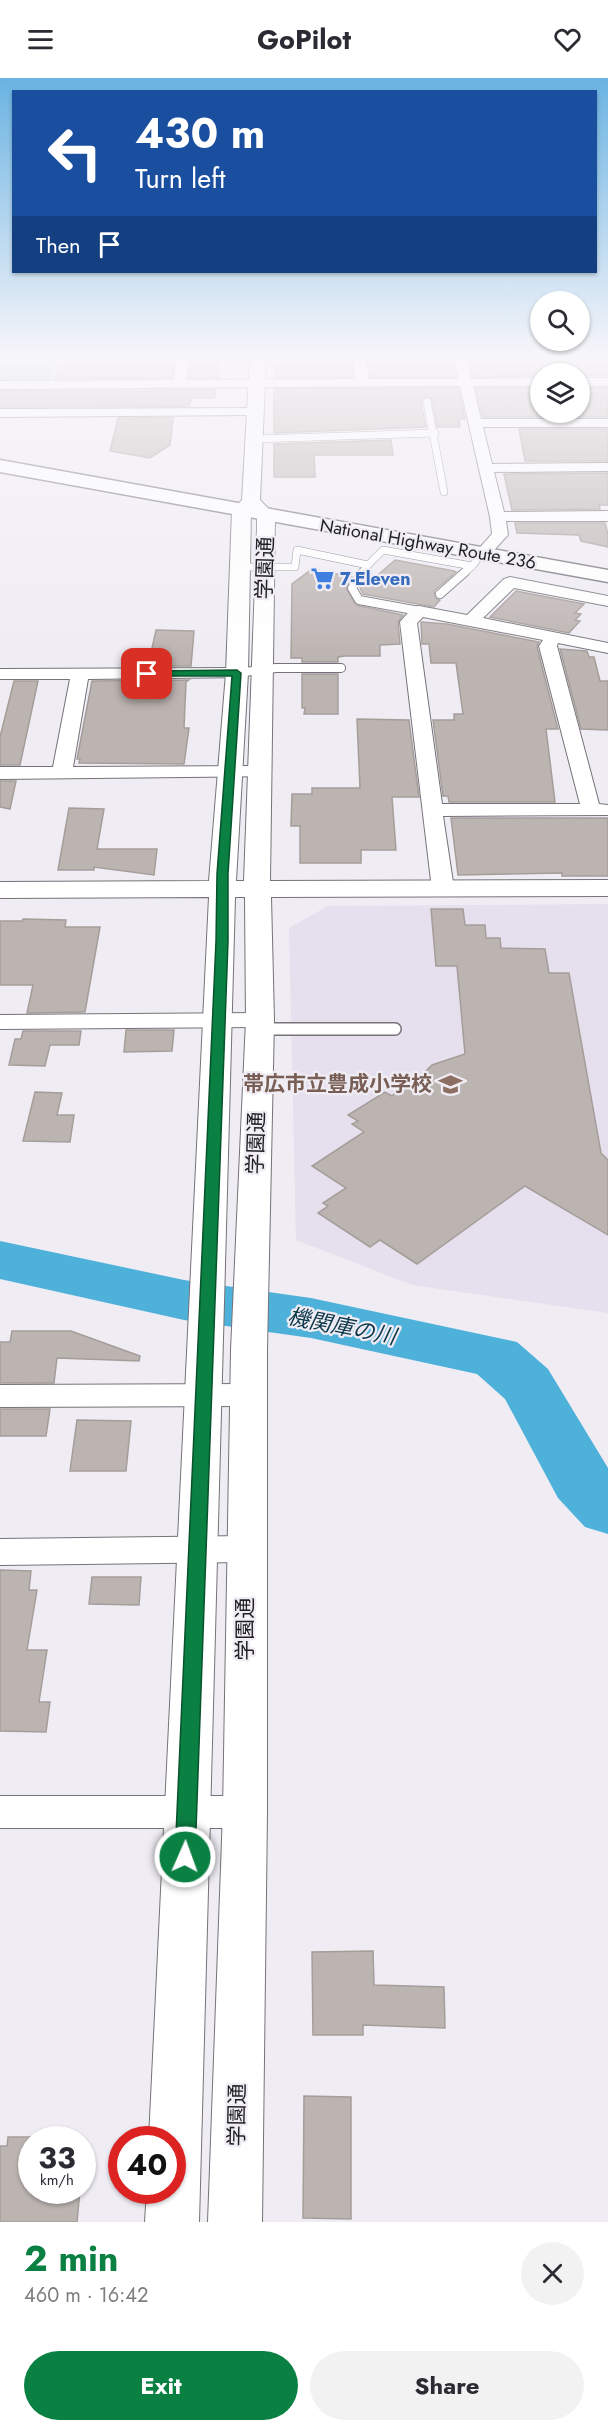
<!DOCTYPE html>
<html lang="en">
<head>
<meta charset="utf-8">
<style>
  :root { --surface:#fff; --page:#f2f2f3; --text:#2b2b33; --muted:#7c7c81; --accent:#0b8043 }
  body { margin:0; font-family:Jost,"Noto Sans JP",sans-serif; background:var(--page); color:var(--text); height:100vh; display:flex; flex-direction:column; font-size:22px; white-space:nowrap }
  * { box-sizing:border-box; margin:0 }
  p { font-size:20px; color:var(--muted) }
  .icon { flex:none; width:33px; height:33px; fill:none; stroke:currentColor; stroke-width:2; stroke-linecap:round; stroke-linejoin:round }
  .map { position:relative; height:2144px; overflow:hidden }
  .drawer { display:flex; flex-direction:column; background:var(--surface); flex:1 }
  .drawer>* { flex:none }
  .hud { position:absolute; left:12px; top:12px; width:585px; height:183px; border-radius:0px; box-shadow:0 2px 4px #0004; background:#1a4fa0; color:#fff; overflow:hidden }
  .fabs { position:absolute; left:530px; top:213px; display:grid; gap:12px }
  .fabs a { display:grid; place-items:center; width:60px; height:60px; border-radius:50%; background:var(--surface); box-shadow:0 2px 4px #0004; font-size:30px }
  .speed { position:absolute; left:18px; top:2048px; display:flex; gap:12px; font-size:30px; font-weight:700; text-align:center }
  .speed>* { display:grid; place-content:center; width:78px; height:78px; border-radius:50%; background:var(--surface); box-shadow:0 2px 4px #0004; line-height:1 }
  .speed small { font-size:15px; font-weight:400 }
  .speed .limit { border:9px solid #d22; background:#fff; color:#111 }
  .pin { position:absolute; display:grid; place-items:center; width:51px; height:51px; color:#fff; margin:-26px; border-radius:12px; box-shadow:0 3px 9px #0006 }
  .me { position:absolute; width:66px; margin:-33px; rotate:2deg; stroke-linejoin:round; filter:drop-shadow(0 0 4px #0008) }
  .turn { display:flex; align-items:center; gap:21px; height:126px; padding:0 24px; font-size:27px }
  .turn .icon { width:78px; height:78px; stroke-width:2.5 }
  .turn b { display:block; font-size:42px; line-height:51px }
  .then { display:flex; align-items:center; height:57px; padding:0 24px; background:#0003; gap:12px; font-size:22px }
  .round { display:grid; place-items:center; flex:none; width:63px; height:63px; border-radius:32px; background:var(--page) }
  .head { display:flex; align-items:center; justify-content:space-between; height:102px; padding:0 24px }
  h1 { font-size:36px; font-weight:700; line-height:45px; color:var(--accent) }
  .button { display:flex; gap:12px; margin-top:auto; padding:12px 24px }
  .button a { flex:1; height:69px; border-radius:36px; background:var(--accent); color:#fff; font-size:24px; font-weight:700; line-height:69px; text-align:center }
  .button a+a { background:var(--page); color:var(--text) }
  header { display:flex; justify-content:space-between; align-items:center; height:78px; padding:0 24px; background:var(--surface); font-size:27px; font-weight:700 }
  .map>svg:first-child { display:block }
  .built { fill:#e6e0ee }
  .green { fill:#9ecda7 }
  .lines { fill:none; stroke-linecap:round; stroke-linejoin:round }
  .river { fill:#4eb1da; fill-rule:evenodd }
  .building { fill:#bcb4b1; stroke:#a59d9a; stroke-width:1.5 }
  .service-far2-casing { stroke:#757379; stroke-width:8 }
  .service-far1-casing { stroke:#757379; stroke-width:10 }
  .service-casing { stroke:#757379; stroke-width:14 }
  .minor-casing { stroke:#757379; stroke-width:2 }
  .tertiary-casing { stroke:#757379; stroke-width:2 }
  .trunk-casing { stroke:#757379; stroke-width:3 }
  .service-far2 { stroke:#fff; stroke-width:7 }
  .service-far1 { stroke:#fff; stroke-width:8 }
  .service { stroke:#fff; stroke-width:11 }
  .minor { fill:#fff; fill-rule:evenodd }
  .tertiary { fill:#fff; fill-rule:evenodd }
  .trunk { fill:#fff; fill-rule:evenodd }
  .route { fill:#0b8043; stroke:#07532c; stroke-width:1.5 }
  .labels { text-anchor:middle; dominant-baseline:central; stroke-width:4.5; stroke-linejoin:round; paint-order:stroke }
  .far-street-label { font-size:18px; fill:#1f1e21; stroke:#efecf4 }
  .far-shop-label { font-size:18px; font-weight:bold; fill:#366cbe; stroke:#efecf4; text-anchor:start }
  .street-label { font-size:21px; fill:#1f1e21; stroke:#efecf4 }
  .education-label { font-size:21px; font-weight:bold; fill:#785e54; stroke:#efecf4; text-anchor:end }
  .water-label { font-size:22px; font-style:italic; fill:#0c384a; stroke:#efecf4 }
</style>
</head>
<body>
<header><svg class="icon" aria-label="menu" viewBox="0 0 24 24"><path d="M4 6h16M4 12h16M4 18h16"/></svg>GoPilot<svg class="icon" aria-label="heart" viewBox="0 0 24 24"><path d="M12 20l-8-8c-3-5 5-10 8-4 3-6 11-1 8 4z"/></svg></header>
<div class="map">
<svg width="608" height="2144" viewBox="0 0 608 2144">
  <rect width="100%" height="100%" fill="#efecf4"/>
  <polygon class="built" points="608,826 608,1235 412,1207 296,1162 289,850 328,828"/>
  <polygon class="green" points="0,281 57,281 51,302 0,302"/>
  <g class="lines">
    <polygon class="river" points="0,1163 184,1202 311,1220 517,1264 548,1291 608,1390 608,1456 585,1449 558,1420 505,1321 477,1296 311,1260 184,1242 0,1201"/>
  </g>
  <g class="building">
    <polygon points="63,281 174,281 172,300 55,300"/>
    <polygon points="190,281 221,281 218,300 189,300"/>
    <polygon points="283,281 351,281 353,299 275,299 276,285 282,285"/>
    <polygon points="367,281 452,281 455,299 371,299"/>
    <polygon points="468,281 608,281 608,298 540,296 540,298 473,299"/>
    <polygon points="458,310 465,341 459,341 460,349 437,349 432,322 427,318 421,324 426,349 274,355 274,311"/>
    <polygon points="476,310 540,310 540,334 579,334 579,310 608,310 608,339 483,339"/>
    <polygon points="216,312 214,320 192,320 189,328 0,329 0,313"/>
    <polygon points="118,340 173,340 170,367 150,380 110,373"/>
    <polygon points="519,351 608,351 608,383 525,383"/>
    <polygon points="391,362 393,377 314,377 315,399 274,399 274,366"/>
    <polygon points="608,395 608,427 599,427 600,431 512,432 504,396"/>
    <polygon points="515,445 605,445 608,456 608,469 581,463 579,457 517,455"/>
    <polygon points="395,482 454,493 456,494 434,513 435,520 440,522 434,529 363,516 360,510 365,502 371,503"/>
    <polygon points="312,491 352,499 346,510 356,527 403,537 398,544 400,566 380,567 380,578 345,578 338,579 338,584 302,584 302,580 291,580 292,506"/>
    <polygon points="516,513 584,526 575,535 581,536 575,542 580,543 569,555 490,539"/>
    <polygon points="421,544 447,546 539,564 537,569 558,651 546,651 555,724 449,724 448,718 443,718 433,642 454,642 454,636 463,636 456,585 431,585 429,566 422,566"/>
    <polygon points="156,552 194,553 191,588 148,588"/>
    <polygon points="560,571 587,573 589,579 594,579 600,603 608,603 608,652 581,651"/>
    <polygon points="302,596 338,596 338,636 304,636 305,630 302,630"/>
    <polygon points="189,602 186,604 184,650 189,650 184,686 79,685 80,681 77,681 92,603"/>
    <polygon points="14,603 38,603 20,687 0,687 0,659"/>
    <polygon points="357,641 409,642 419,719 392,719 396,772 361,772 361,785 300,785 300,748 291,748 292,716 312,716 312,710 360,710"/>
    <polygon points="0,703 16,703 10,731 0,729"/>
    <polygon points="69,730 104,731 97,771 157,771 154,797 94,789 94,792 58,792"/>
    <polygon points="451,740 608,740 608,798 562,798 562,795 458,797"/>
    <polygon points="431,831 463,831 465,847 485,847 486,860 500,860 501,870 545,871 549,895 569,895 601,1075 608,1082 608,1157 525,1108 417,1186 380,1162 370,1169 318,1135 328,1128 323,1125 346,1110 312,1088 364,1054 352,1046 358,1043 348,1037 385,1014 392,1018 402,1009 418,1009 425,994 432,987 465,976 457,888 436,888"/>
    <polygon points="23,841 66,842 65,849 100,849 85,934 27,935 33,907 0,907 0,843 22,843"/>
    <polygon points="126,952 174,952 172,973 124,974"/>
    <polygon points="23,953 81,953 79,967 50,967 45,988 9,987 15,961 21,961"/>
    <polygon points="35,1014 62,1015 57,1037 74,1037 70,1064 23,1063"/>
    <polygon points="12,1253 71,1253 140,1278 139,1283 57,1280 54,1305 0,1305 0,1264 10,1264"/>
    <polygon points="0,1331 50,1331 46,1358 0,1358"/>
    <polygon points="77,1342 131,1343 126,1393 70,1393"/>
    <polygon points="0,1492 31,1493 29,1512 37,1512 27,1572 47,1572 39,1624 50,1624 46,1654 0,1653"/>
    <polygon points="92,1499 141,1499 139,1527 89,1526"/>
    <polygon points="373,1873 374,1907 444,1909 445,1950 363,1947 363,1957 313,1957 312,1874"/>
    <polygon points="304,2018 351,2019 351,2141 303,2140"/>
    <polygon points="8,2059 32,2059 32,2112 80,2112 77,2144 0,2144 0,2068 7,2068"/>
  </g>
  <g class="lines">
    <defs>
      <g id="service-far2">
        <polyline points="427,324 444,414"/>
        <polyline points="255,361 435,355"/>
        <polyline points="240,489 295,489 297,472 368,487 383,472 472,488 482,476"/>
        <polyline points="362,495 368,487"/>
        <polyline points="464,495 472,488"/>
      </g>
      <g id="service-far1">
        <polyline points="363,494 352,510 359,522 419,533"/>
        <polyline points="440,516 465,494"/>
        <polyline points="237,595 276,590 341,590"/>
      </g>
      <polyline id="service" points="260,951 395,951"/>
      <g id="minor">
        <polygon points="176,281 188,281 187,302 356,301 353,281 365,281 369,301 458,301 454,281 466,281 471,301 540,300 540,308 473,308 481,341 608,341 608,349 483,349 492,386 608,385 608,393 494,394 504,434 608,433 608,443 506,443 508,457 505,460 488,479 476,479 474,476 492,456 490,439 460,308 0,311 0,303 174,302"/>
        <rect x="579" y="300" width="29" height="8"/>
        <polygon points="256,330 261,331 263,334 261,337 0,339 0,331"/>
        <path d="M510,499L608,518V528L514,510L483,540L608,565V575L558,565L557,568L599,726L608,727V737L443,738L454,811L450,815L443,817L436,815L432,811L400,544L413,529L419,528L467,537L504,501ZM423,539L543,562L539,568L580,726H442L417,545Z"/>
        <polygon points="237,590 243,591 246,595 243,599 88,601 73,689 261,688 268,690 271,694 268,698 0,701 0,689 53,689 70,601 0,601 0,591"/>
        <polygon points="260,935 268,937 272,942 268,947 260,949 0,951 0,937"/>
        <polygon points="248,1306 258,1309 263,1317 258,1325 248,1328 0,1329 0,1307"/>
        <polygon points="245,1458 256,1462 261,1471 256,1480 245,1484 0,1487 0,1461"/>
        <polygon points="0,1718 245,1718 258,1722 263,1734 258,1746 245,1750 0,1750"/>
      </g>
      <path id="tertiary" d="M250,281H266L260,422L275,437L270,803L608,802V818L271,819L274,942L267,1272V1734L262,2144H208L223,1734L231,1272L246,942L245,819H235L199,2144H145L147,2112H172V2061H149L209,819L0,820V804L209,803L226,595L232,432L242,422ZM251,433L257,439V451L244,803H236L248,595Z"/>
      <polygon id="trunk" points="0,382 608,492 608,504 0,394"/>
    </defs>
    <use href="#service-far2" class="service-far2-casing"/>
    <use href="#service-far1" class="service-far1-casing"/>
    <use href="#service" class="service-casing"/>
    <use href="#minor" class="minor-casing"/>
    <use href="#tertiary" class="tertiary-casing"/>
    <use href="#trunk" class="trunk-casing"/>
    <use href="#service-far2" class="service-far2"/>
    <use href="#service-far1" class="service-far1"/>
    <use href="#service" class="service"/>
    <use href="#minor" class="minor"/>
    <use href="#tertiary" class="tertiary"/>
    <use href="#trunk" class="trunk"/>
  </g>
  <linearGradient id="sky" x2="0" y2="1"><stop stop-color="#6ab3e2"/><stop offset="0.48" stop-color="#f8f6fa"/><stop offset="1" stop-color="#f8f6fa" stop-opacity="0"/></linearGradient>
  <rect width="608" height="581" fill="url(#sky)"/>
  <polygon class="route" points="237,592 241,595 228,796 228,863 195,1779 192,1785 185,1788 178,1785 175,1779 216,863 217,796 232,598 147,598 142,596 147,593"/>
  <defs>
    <symbol id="supermarket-bare" viewBox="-9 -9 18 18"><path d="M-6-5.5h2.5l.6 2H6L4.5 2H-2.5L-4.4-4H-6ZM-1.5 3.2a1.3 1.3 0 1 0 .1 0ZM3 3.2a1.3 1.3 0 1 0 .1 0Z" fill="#3f7fe0" stroke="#efecf4" stroke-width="2.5" paint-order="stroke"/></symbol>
    <symbol id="school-bare" viewBox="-9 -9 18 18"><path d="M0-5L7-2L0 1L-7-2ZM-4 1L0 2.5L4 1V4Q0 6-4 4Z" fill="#8d6e63" stroke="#efecf4" stroke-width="2.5" paint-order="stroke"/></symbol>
  </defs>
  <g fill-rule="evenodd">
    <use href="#supermarket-bare" x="306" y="484" width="33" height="33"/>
    <use href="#school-bare" x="434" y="990" width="33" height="33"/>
  </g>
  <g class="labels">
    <g class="far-street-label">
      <text transform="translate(428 466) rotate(10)">National Highway Route 236</text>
    </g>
    <g class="far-shop-label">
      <text x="340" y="501">7-Eleven</text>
    </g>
    <g class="street-label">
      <text transform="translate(265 490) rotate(-88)">学園通</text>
      <text transform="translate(256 1065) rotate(-88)">学園通</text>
      <text transform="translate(245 1551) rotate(-90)">学園通</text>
      <text transform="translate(237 2037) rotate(-89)">学園通</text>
    </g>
    <g class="education-label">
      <text x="432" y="1006">帯広市立豊成小学校</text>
    </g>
    <g class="water-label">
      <text transform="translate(342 1248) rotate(11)">機関庫の川</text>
    </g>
  </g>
</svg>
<div class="fabs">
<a><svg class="icon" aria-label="search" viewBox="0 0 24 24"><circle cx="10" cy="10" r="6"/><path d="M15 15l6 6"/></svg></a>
<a><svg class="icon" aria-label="layers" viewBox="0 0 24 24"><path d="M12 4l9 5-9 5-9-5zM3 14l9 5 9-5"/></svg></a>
</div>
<div class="speed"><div>33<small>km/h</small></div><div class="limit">40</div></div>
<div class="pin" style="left:147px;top:596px;background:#d93025"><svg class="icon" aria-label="arrive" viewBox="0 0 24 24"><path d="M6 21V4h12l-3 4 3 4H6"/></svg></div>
<svg class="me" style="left:185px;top:1779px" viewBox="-20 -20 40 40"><circle r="17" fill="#0b8043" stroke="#fff" stroke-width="3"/><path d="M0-11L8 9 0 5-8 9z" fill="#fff"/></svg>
<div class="hud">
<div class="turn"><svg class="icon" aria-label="left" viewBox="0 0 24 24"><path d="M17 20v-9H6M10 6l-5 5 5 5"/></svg><div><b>430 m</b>Turn left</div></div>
<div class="then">Then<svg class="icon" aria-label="arrive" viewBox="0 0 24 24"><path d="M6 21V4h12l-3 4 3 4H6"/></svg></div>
</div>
</div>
<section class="drawer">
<div class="head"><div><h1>2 min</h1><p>460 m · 16:42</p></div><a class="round"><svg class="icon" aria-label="close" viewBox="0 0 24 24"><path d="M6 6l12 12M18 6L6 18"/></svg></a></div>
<div class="button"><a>Exit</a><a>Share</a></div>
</section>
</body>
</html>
